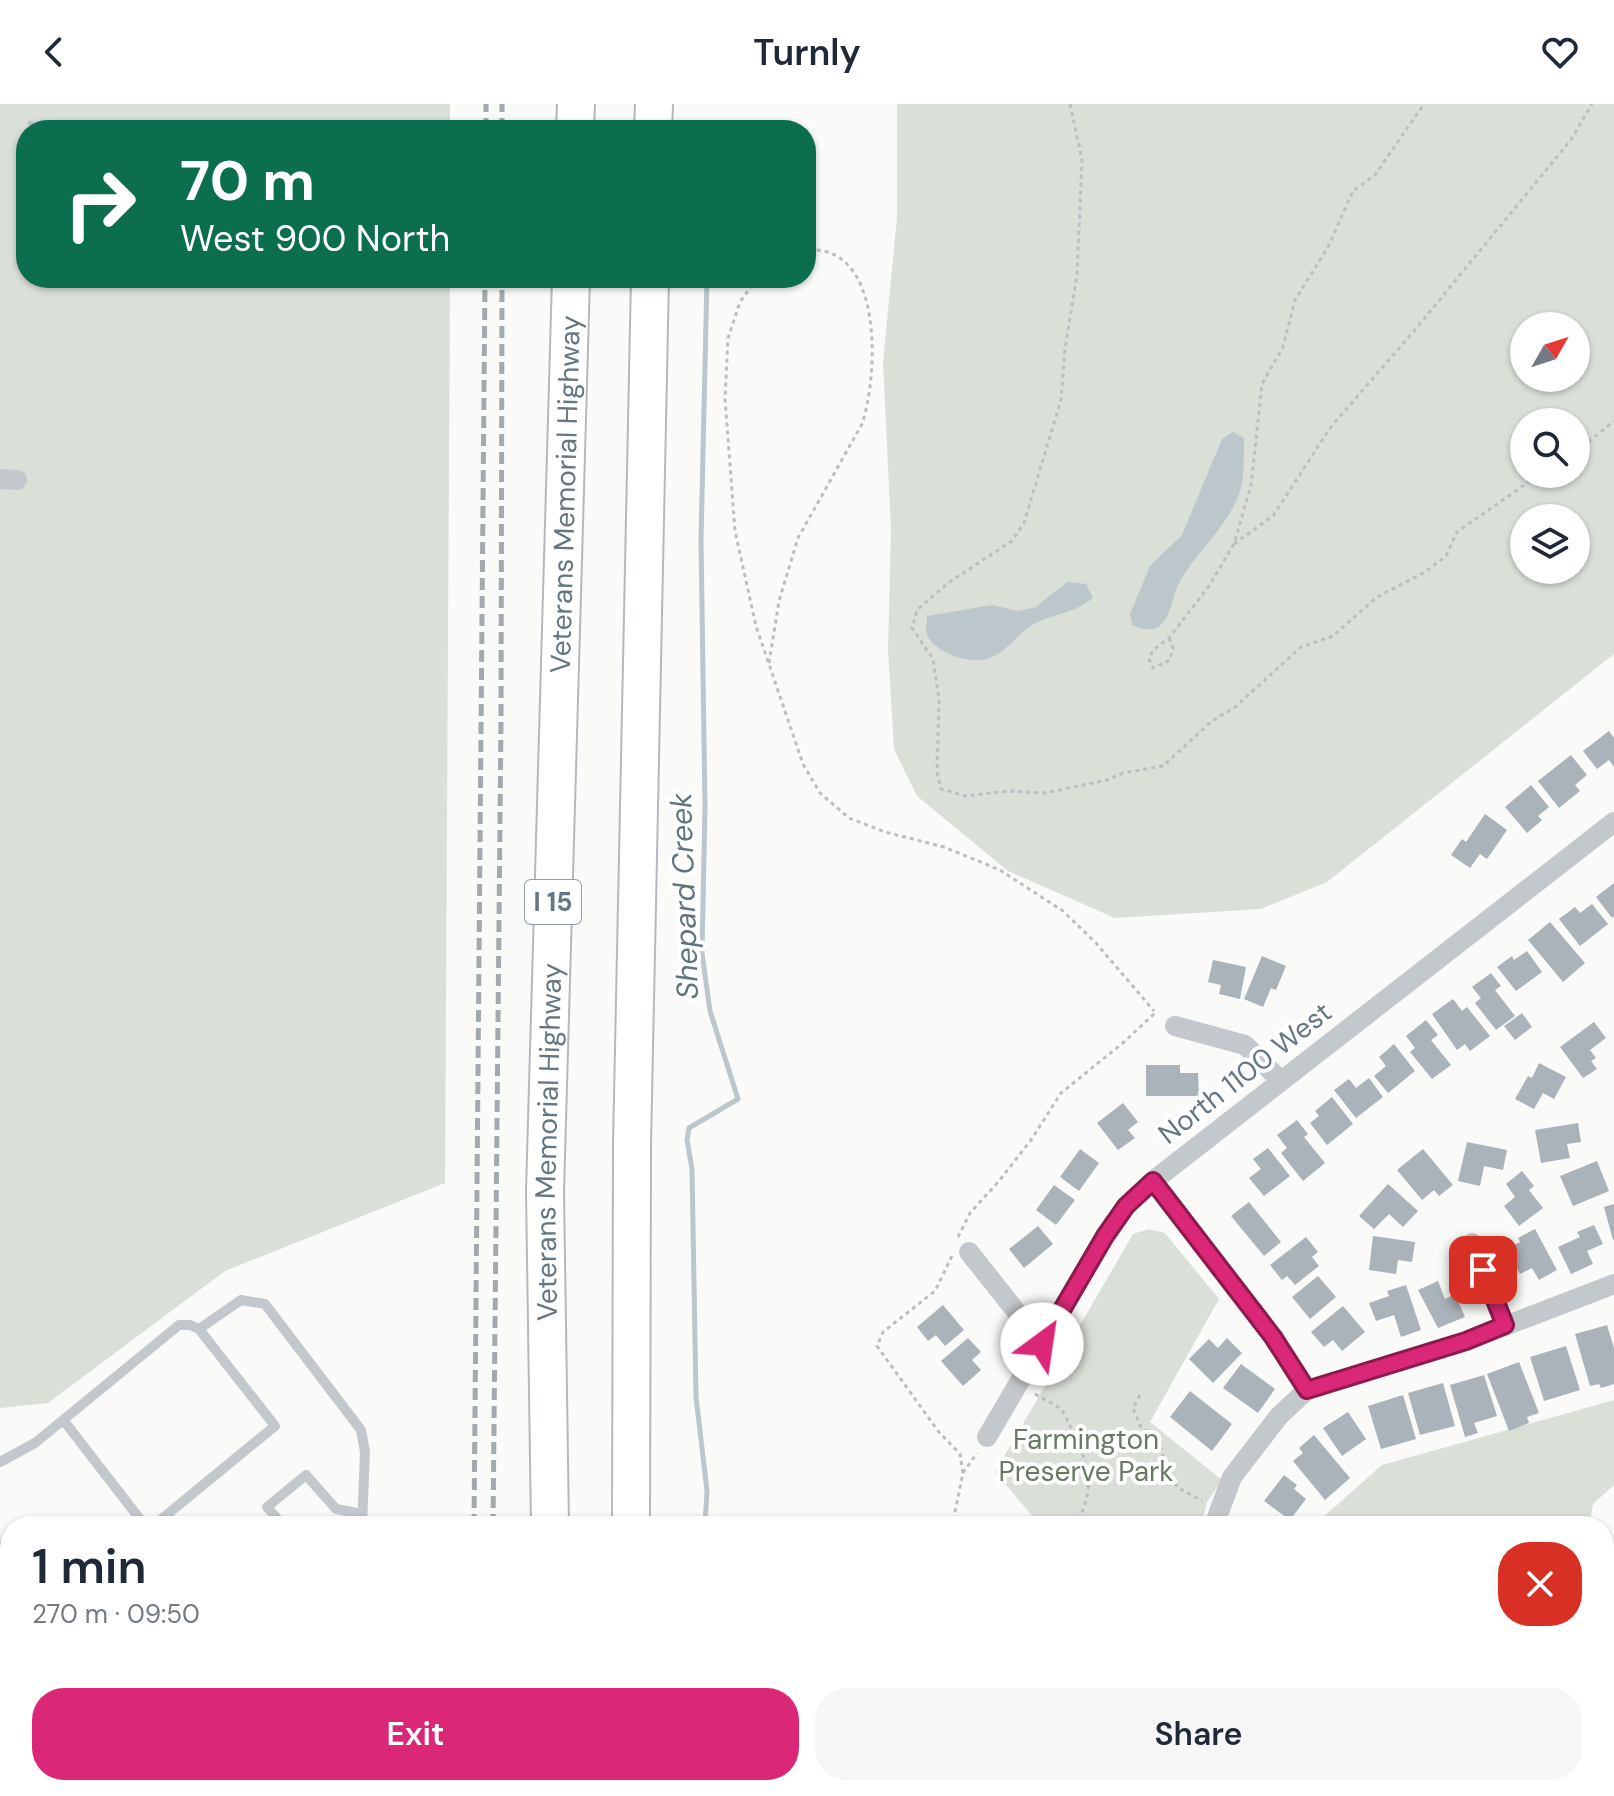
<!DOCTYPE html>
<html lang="en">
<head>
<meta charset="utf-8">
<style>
  :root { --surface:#fff; --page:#f6f6f7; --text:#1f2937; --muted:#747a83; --accent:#db2777 }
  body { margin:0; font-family:"DM Sans",sans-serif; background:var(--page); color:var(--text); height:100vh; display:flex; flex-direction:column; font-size:30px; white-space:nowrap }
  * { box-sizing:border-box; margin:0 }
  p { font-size:26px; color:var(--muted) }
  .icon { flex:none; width:44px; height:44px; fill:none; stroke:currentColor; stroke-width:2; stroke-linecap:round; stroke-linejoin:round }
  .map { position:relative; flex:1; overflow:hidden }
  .sheet { position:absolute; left:0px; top:1412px; width:1614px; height:280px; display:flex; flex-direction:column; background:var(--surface); border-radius:32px 32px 0 0; box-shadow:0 2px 6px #0004 }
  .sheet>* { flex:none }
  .banner { position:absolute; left:16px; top:16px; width:800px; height:168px; border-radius:32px; box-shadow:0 2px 6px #0004; background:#0b6e4f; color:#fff; overflow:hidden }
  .needle { width:52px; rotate:51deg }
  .fabs { position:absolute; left:1510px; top:208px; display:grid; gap:16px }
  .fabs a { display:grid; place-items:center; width:80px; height:80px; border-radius:50%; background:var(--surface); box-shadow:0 2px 6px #0004; font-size:40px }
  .pin { position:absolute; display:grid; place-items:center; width:68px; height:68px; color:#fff; margin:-34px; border-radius:16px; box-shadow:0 4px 12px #0006 }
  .me { position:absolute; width:88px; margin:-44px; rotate:31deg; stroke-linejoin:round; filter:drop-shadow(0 0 6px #0008) }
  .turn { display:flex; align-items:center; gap:28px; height:168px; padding:0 32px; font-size:36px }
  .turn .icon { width:104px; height:104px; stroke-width:2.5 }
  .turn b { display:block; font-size:56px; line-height:68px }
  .round { display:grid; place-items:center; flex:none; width:84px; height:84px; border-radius:32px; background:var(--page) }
  .summary { display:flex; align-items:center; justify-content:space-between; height:136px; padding:0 32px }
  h1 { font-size:48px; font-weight:600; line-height:60px }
  .action { display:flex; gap:16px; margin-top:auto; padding:16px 32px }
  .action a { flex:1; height:92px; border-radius:32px; background:var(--accent); color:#fff; font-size:32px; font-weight:600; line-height:92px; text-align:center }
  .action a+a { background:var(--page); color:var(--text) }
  header { display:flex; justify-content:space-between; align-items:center; height:104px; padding:0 32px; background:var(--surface); font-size:36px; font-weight:600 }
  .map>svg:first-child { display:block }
  .green { fill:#dadfd7; fill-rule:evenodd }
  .water { fill:#bbc7cb }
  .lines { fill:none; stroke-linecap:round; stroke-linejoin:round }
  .stream { stroke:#bbc7cb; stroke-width:5 }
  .building { fill:#aab3b9 }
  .highway-casing { stroke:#b4b9bd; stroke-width:40 }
  .path { stroke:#bbbfc2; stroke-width:3; stroke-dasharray:4 4; stroke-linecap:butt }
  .lane { stroke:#c3c8cc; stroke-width:10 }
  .street { stroke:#c3c8cc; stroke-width:20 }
  .highway { stroke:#fff; stroke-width:36 }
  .rail { stroke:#a2aab0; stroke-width:5; stroke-dasharray:12 6; stroke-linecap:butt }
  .route-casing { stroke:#8e194d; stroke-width:20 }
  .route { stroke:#db2777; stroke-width:14 }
  .labels { text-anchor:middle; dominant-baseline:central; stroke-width:8; stroke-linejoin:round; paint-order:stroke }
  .shield { fill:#fff; stroke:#939fa8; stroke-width:2 }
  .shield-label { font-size:26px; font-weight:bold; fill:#657683 }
  .street-label { font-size:28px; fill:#657683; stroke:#fff }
  .park-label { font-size:28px; fill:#687a64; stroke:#fff }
  .water-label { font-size:30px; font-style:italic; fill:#60757c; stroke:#fff }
</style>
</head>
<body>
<header><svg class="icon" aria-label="back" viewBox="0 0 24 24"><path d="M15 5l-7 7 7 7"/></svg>Turnly<svg class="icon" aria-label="heart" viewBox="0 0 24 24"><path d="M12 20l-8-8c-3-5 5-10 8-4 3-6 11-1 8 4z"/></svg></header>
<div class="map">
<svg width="1614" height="1692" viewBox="0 0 1614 1692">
  <rect width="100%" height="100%" fill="#fafaf8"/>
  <g class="green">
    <polygon points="0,0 450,0 450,26 26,26 26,174 450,174 445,1079 225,1167 48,1299 0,1304"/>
    <path d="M897,0H1614V550L1327,778L1261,805L1115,814L1008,767L917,692L894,645L888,546L891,425L883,258L897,114ZM1524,222H1576V274H1524ZM1524,318H1576V370H1524ZM1524,414H1576V466H1524Z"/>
    <polygon points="1149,1125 1165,1129 1219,1195 1150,1318 1222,1376 1207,1398 1203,1415 1192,1422 1041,1422 995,1368 1133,1130"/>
    <polygon points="1614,1296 1614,1381 1593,1400 1589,1422 1313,1422 1382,1361"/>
    <polygon points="1604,1581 1614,1594 1614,1678 1597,1692 1468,1692 1469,1682 1604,1682"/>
  </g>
  <g class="water">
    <path d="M1233,328L1244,334C1244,352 1245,379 1237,395C1223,428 1194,450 1178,481C1172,494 1170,518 1156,524C1148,527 1139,524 1132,521L1130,510L1150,462L1182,431L1222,335Z"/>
    <path d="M1067,478L1086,480L1093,494C1073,510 1058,508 1036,519C1018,527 1007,550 986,555C969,560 933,548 927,530C925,525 927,517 927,512L992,501L1018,507L1036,503Z"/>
  </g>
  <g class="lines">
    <g class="stream">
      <polyline points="30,19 45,26"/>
      <polyline points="705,1422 707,1387 696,1293 692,1065 687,1036 689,1024 738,995 710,907 702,849 705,703 701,436 707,174"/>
      <polyline points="0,1588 10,1591"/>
      <polyline points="84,1682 85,1692"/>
      <polyline points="714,1682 714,1692"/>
    </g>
  </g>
  <g class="building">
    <polygon points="1609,627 1614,634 1614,663 1609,656 1597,665 1583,647"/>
    <polygon points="1571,651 1587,671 1575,681 1580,687 1559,704 1538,677"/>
    <polygon points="1531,681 1549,703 1538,712 1542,716 1527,729 1505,703"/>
    <polygon points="1485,710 1507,726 1487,755 1480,750 1470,764 1451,751 1462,735 1466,738"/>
    <polygon points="1614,779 1614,812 1612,814 1596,793"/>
    <polygon points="1592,800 1608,820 1580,842 1559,815 1575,803 1580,809"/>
    <polygon points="1550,818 1585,859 1563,878 1528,836"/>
    <polygon points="1527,847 1542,868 1516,887 1497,863 1512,852 1514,856"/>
    <polygon points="1262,852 1286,862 1276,886 1271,884 1263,903 1244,895"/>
    <polygon points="1213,856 1246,863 1240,895 1219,890 1221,881 1208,878"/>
    <polygon points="1491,869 1501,882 1495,886 1515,912 1496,926 1475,899 1481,894 1472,883"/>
    <polygon points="1453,895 1462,907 1467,903 1490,932 1470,947 1465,940 1457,946 1432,910"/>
    <polygon points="1522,909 1532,923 1515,936 1504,922"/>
    <polygon points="1426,916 1438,931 1431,936 1451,961 1432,975 1410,948 1415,944 1406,932"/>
    <polygon points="1594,918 1606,934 1590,946 1596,954 1591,957 1597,965 1583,974 1560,943"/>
    <polygon points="1394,940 1415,967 1388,989 1374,972 1386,962 1379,953"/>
    <polygon points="1539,959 1566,973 1554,995 1543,989 1534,1005 1515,995 1528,972 1532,974"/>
    <polygon points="1146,961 1180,961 1180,969 1198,969 1199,992 1146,992"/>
    <polygon points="1369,974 1383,993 1356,1014 1334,986 1349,975 1356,984"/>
    <polygon points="1332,993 1353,1020 1327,1041 1310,1019 1319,1012 1315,1007"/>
    <polygon points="1123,999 1138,1018 1128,1026 1135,1034 1118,1046 1097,1019"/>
    <polygon points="1297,1016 1308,1030 1304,1033 1325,1059 1303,1077 1281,1049 1287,1044 1277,1031"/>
    <polygon points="1578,1019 1581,1038 1567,1040 1570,1054 1541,1059 1535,1026"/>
    <polygon points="1467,1038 1507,1046 1503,1066 1484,1062 1480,1082 1458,1077"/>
    <polygon points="1268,1044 1290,1072 1264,1092 1249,1074 1261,1065 1253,1055"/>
    <polygon points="1080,1045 1099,1059 1079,1087 1060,1073"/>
    <polygon points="1423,1045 1453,1081 1439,1092 1434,1086 1422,1096 1397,1066"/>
    <polygon points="1597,1057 1609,1087 1573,1102 1560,1072"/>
    <polygon points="1522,1067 1534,1082 1529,1086 1543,1104 1519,1122 1504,1102 1515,1093 1506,1080"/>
    <polygon points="1388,1080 1418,1107 1403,1123 1389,1110 1374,1125 1359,1112"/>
    <polygon points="1054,1081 1075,1096 1056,1121 1036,1106"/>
    <polygon points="1249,1098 1281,1138 1264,1152 1231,1112"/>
    <polygon points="1614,1100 1614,1136 1613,1136 1604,1103"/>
    <polygon points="1594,1121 1603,1140 1587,1147 1593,1160 1571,1170 1558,1143 1580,1133 1577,1128"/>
    <polygon points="1038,1122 1053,1140 1024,1164 1009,1145"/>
    <polygon points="1535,1125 1557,1166 1539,1176 1532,1164 1520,1170 1507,1145 1520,1138 1518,1134"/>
    <polygon points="1373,1132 1415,1138 1412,1158 1398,1156 1396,1170 1369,1166"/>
    <polygon points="1306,1133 1318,1148 1312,1153 1319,1162 1295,1181 1287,1172 1282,1176 1270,1161"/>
    <polygon points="1318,1172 1336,1193 1310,1215 1292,1193"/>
    <polygon points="1438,1177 1445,1195 1455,1190 1465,1213 1438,1224 1418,1186"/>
    <polygon points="1406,1181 1421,1226 1401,1233 1394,1211 1376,1217 1369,1199 1389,1192 1387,1187"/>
    <polygon points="943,1201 964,1226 945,1242 936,1231 928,1237 917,1223"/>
    <polygon points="1343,1202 1365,1228 1342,1247 1333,1236 1324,1243 1311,1228"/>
    <polygon points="1607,1221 1614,1244 1614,1280 1601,1284 1599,1280 1590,1282 1575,1230"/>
    <polygon points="968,1234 981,1248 972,1256 981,1266 963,1282 941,1257"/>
    <polygon points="1227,1234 1242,1249 1213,1279 1189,1255 1209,1235 1218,1244"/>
    <polygon points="1566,1242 1580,1286 1544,1297 1530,1253"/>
    <polygon points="1519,1258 1539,1309 1527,1313 1529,1319 1509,1327 1487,1270"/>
    <polygon points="1241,1260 1275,1285 1258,1309 1223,1284"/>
    <polygon points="1484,1271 1497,1312 1474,1319 1478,1329 1465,1333 1450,1281"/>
    <polygon points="1443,1279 1455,1322 1420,1331 1408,1289"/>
    <polygon points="1190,1287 1232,1320 1212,1347 1170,1313"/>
    <polygon points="1403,1291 1416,1335 1381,1345 1368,1302"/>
    <polygon points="1348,1308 1366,1335 1342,1352 1323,1324"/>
    <polygon points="1314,1331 1350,1374 1325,1396 1293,1357 1303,1349 1299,1344"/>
    <polygon points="1284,1371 1297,1381 1294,1385 1306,1395 1290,1416 1264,1397"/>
    <polygon points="1126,1682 1176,1682 1175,1692 1125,1692"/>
    <polygon points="1366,1682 1417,1682 1416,1692 1365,1692"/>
  </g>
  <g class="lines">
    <defs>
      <g id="highway">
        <polyline points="575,26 576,0"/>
        <polyline points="653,26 654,0"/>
        <path id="s1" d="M550,1422L545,1087L571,174"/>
        <polyline points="631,1422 632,1041 650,174"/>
        <polyline points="555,1682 555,1692"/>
        <polyline points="651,1682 652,1692"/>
      </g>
    </defs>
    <use href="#highway" class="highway-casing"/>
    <g class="path">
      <polyline points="1070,0 1082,56 1077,171 1065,244 1061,296 1024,419 1012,437 948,479 917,506 912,524 933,555 939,596 937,668 941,685 966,692 1008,687 1045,689 1107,676 1123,669 1163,662 1212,617 1234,604 1301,543 1333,532 1377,493 1425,468 1446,452 1457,428 1540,370"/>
      <polyline points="757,174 740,198 728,234 725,295 735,427 756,522 803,660 820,689 849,714 885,728 944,743 1000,766 1063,807 1096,839 1154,907"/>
      <polyline points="1576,348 1614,317"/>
      <polyline points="1234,440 1273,412 1330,324 1414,227 1570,37 1592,0"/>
      <polyline points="1169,534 1173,544 1170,556 1153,564 1149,555 1153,546 1169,534 1209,482 1234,440 1251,381 1262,280 1283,243 1295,196 1328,143 1353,87 1375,71 1424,0"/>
      <path d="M769,559L779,497L798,434L862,320C878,273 885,139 806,146"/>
      <polyline points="958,1133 970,1109 999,1077 1031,1036 1061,989 1124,938 1156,908"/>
      <polyline points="952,1152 935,1187 883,1228 877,1242 938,1327 960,1350 963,1369 955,1408 959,1422"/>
      <path d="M1035,1290L1060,1304L1065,1311C1085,1356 1100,1374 1076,1422"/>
      <polyline points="1140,1291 1133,1304 1141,1324 1154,1331 1161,1344 1165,1361 1177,1383 1202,1397"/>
      <polyline points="963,1369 977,1349"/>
      <polyline points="1604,1486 1614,1481"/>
      <polyline points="0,1604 10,1604"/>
      <polyline points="1604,1611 1614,1624"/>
      <polyline points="57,1682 59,1692"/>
      <polyline points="999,1682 1005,1692"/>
      <polyline points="0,1690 3,1692"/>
    </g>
    <g class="lane">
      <polyline points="199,1225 241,1196 265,1200 361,1326 365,1348 362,1422"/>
      <polyline points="0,1358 35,1339 179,1221 190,1221 199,1225 275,1322 153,1422 143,1419 64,1317"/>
      <polyline points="299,1422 282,1420 267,1403 306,1371 336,1405 362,1410"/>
      <polyline points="263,1682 270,1687 266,1692"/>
    </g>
    <g class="street">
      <polyline points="0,375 17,376"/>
      <polyline points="1175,922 1245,941 1281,977"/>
      <polyline points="1153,1077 1273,1233 1307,1286"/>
      <polyline points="1472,1139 1505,1221"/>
      <polyline points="969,1148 1042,1240"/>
      <polyline points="987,1333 1105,1132 1126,1102 1153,1077 1614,718"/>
      <polyline points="1216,1416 1232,1373 1279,1312 1307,1286 1466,1237 1614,1180"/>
      <polyline points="0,1446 10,1462"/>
      <polyline points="187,1682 195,1692"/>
      <polyline points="1057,1682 1060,1692"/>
      <polyline points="1462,1692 1464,1682"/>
    </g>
    <use href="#highway" class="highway"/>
    <g class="rail">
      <polyline points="486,26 486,0"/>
      <polyline points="502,26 502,0"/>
      <polyline points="474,1422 485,174"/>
      <polyline points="493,1422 501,617 502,174"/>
      <polyline points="472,1692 472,1682"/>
      <polyline points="491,1692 491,1682"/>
    </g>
  </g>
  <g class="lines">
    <defs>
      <polyline id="route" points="1042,1240 1105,1132 1126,1102 1153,1077 1273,1233 1307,1286 1466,1237 1505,1221 1483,1166"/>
    </defs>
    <use href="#route" class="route-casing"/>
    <use href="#route" class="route"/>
  </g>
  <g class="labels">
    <rect class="shield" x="525" y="776" width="56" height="44" rx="6"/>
    <g class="shield-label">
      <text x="553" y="798">I 15</text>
    </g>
    <g class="street-label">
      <text stroke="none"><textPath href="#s1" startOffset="1032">Veterans Memorial Highway</textPath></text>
      <text transform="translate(1245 969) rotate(-38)">North 1100 West</text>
      <text stroke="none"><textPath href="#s1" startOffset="384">Veterans Memorial Highway</textPath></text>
    </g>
    <g class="park-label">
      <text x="1086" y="1335">Farmington<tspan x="1086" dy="32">Preserve Park</tspan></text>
    </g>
    <g class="water-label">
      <text transform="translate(684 792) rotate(-92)">Shepard Creek</text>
    </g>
  </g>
</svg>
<div class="fabs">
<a><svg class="needle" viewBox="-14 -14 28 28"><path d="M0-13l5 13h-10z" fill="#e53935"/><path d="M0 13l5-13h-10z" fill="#747a83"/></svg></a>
<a><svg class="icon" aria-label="search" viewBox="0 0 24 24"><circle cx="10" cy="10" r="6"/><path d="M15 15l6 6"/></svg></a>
<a><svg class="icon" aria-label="layers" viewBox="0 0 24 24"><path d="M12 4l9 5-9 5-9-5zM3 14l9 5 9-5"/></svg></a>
</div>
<div class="pin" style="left:1483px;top:1166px;background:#d93025"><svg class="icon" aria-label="arrive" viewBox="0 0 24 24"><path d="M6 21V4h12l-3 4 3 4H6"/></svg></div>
<svg class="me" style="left:1042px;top:1240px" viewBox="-20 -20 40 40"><circle r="19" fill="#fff"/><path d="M0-13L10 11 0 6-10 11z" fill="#db2777"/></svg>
<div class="banner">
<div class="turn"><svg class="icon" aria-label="right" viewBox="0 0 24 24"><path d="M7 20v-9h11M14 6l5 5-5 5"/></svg><div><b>70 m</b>West 900 North</div></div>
</div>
<section class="sheet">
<div class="summary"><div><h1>1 min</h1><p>270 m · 09:50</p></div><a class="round" style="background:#d93025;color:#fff"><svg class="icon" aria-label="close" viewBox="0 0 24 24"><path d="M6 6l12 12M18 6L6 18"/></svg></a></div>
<div class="action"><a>Exit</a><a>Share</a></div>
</section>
</div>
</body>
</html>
